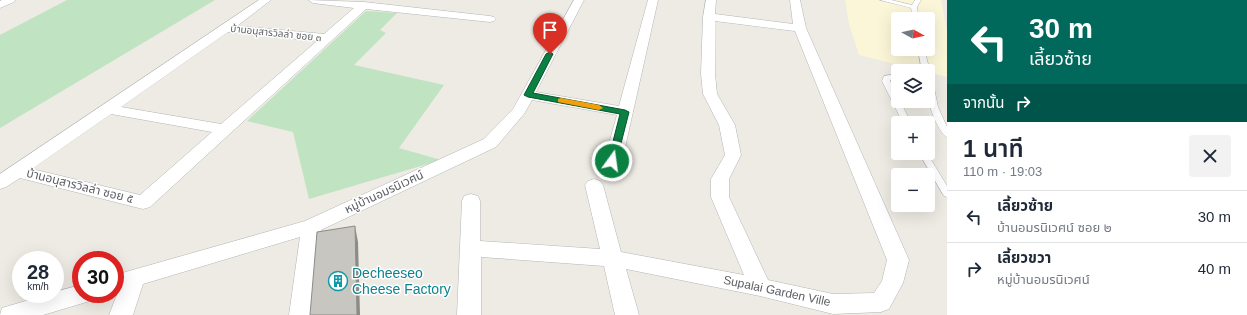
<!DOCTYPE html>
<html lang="th">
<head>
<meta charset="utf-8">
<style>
  :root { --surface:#fff; --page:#f2f2f3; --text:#1f2937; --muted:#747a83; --line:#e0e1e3 }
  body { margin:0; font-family:Helvetica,"Noto Sans Thai",sans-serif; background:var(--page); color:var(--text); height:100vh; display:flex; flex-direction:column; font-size:15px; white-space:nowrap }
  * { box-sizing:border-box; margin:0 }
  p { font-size:13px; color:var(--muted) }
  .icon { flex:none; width:22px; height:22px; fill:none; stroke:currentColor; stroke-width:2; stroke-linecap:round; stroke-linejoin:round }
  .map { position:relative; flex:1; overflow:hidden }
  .details { display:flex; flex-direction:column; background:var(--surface); width:300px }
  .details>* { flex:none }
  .hud { background:#00695c; color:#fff; overflow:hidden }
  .needle { width:26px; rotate:98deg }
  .tools { position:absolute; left:891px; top:12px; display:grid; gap:8px }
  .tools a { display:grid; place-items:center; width:44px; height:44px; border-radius:4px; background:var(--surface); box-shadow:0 4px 16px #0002; font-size:20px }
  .speed { position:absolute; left:12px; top:251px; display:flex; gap:8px; font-size:20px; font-weight:700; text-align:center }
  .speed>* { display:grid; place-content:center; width:52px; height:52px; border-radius:50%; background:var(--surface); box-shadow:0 4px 16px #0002; line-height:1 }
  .speed small { font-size:10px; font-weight:400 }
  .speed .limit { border:6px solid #d22; background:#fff; color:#111 }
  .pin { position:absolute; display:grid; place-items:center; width:34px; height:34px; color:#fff; margin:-41px -17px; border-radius:50% 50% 50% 0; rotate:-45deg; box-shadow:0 0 4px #0007 }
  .pin .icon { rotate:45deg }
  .me { position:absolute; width:44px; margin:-22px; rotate:14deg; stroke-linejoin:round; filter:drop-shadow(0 0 3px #0008) }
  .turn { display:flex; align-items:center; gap:14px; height:84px; padding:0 16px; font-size:18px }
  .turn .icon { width:52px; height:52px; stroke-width:2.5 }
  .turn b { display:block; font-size:28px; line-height:34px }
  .then { display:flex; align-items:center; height:38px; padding:0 16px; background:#0003; gap:8px; font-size:15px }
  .round { display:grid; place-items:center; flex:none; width:42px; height:42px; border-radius:4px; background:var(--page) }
  .overview { display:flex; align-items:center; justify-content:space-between; height:68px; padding:0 16px }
  h1 { font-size:24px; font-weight:600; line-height:30px }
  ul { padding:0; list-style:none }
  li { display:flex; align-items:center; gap:12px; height:52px; padding:0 16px; border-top:1px solid var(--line) }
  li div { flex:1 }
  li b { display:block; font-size:15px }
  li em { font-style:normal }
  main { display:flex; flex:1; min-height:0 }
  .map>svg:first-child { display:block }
  .commercial { fill:#fcf6d9; fill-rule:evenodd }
  .green { fill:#c0e3c2 }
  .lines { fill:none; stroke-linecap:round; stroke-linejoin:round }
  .service-casing { stroke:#b3b5b9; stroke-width:1 }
  .minor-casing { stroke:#b3b5b9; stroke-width:1 }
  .service { fill:#fff; fill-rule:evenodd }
  .minor { fill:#fff; fill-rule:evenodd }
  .shaded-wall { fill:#8c8b86 }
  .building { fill:#c8c6c0; stroke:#8c8b86 }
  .route { fill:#0b8043; stroke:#07532c }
  .slow { fill:#f59e0b }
  .labels { text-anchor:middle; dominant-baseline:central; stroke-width:3; stroke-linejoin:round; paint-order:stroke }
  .far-street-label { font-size:10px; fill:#5b5e63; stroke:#fff }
  .street-label { font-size:12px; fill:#5b5e63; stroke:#fff }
  .near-culture-label { font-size:14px; fill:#0d838f; stroke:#fff; text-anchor:start }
</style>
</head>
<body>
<main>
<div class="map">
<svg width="947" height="315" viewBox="0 0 947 315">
  <rect width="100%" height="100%" fill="#edebe3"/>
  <path class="commercial" d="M845,0H941L947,31V77L859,55L849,24ZM898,19H928V49H898Z"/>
  <g class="green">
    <polygon points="67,0 215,0 0,128 0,35"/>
    <polygon points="366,11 397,13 380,30 386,33 354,65 444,85 399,148 441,160 309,199 293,132 247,121"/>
  </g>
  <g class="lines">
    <defs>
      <g id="service">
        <polygon points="880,0 891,0 912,5 915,0 921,0 917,7 919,19 913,19 911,8"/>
        <polygon points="918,49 924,49 930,71 929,73 928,71 922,71"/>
        <polygon points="898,74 898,78 890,80 890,81 898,97 898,101 900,101 911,123 903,123 882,81 884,76"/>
        <path d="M928,76L932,78L938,107L947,127V137C939,134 929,106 928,98C927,91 928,83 928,76Z"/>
        <polygon points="919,153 927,153 947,186 947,197 944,196"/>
      </g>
      <g id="minor">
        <polygon points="2,0 15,0 14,2 0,8 0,1"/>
        <path d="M259,0H271L237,26L324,34L354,8L313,3L308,0L364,2L490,16L494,17L496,19L494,21L490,22L366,9L150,207L143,209L20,178L6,187L0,189V174ZM228,32L317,41L221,124L121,107ZM111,114L212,132L140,195L32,169Z"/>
        <polygon points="574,0 584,0 536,92 619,106 648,0 658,0 622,161 619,165 613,166 607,165 604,161 617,115 532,100 524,114 496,147 321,230 313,315 289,315 300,237 143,284 133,315 109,315 118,292 115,293 115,275 305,221 484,139 513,109"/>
        <path d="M706,0H716L715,14L793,24L790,0H800L806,28L909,260L903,283L889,309L881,312L833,314L760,296L626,269L639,315H615L604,266L481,257V315H457L462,201L464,196L471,194L478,196L480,201V241L600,249L585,185L588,181L594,179L600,181L603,185L621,252L744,275L711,197V179L725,155L719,125L703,94L701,74L703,17ZM715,21L795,31L887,260L882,281L874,293L833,294L768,280L729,197V179L741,155L735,125L717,94L715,74Z"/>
        <polygon points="81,285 81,294 93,294 90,301 43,315 0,315 2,308 49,294 55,294 55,292"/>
      </g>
    </defs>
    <use href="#service" class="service-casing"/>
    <use href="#minor" class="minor-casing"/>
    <use href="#service" class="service"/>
    <use href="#minor" class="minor"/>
  </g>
  <polygon class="shaded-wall" points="355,226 358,242 360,315 357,315"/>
  <polygon class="building" points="355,226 357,315 310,315 317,232"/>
  <polygon class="route" points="550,52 553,54 533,93 625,110 629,112 616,163 609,163 608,161 620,114 528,97 524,95 546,54"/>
  <polygon class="slow" points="561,98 599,105 603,108 599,110 558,102 558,99"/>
  <defs>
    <symbol id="building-ring" viewBox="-11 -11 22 22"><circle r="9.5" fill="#fff" stroke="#0f9aa8" stroke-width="1.5"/><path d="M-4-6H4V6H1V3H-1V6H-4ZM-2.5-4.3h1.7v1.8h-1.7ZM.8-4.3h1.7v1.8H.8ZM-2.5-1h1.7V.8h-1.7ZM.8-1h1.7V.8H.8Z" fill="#0f9aa8"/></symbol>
  </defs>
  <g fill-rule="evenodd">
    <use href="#building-ring" x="327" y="270" width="22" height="22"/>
  </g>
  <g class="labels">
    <g class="far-street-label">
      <text transform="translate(276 33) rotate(6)">บ้านอนุสารวิลล่า ซอย ๓</text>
    </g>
    <g class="street-label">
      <text transform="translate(80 186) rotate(14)">บ้านอนุสารวิลล่า ซอย ๕</text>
      <text transform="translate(384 192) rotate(-25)">หมู่บ้านอมรนิเวศน์</text>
      <text transform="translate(777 291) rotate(12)">Supalai Garden Ville</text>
    </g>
    <g class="near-culture-label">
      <text x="352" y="273">Decheeseo<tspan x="352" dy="16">Cheese Factory</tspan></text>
    </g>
  </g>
</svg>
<div class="tools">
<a><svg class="needle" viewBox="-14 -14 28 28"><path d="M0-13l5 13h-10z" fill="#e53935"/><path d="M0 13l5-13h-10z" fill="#747a83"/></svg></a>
<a><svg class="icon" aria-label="layers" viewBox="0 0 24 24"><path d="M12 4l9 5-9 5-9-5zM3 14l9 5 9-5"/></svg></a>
<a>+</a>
<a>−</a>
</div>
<div class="speed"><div>28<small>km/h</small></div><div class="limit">30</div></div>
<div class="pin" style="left:550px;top:54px;background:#d93025"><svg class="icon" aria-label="arrive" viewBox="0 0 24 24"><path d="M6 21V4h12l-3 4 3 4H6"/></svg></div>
<svg class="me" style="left:612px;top:161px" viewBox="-20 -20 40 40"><circle r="17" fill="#0b8043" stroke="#fff" stroke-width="3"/><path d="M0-11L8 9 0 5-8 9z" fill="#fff"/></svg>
</div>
<section class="details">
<div class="hud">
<div class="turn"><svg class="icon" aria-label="left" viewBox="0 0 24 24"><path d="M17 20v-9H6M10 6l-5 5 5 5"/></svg><div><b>30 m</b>เลี้ยวซ้าย</div></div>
<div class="then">จากนั้น<svg class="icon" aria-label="right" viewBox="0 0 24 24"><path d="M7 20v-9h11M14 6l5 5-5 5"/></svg></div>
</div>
<div class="overview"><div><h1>1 นาที</h1><p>110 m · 19:03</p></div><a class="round"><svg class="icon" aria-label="close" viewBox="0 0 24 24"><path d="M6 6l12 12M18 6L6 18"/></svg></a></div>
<ul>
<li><svg class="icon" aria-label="left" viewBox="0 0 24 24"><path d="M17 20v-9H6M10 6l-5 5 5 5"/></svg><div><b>เลี้ยวซ้าย</b><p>บ้านอมรนิเวศน์ ซอย ๒</p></div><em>30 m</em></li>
<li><svg class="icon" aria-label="right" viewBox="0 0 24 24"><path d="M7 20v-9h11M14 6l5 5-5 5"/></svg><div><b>เลี้ยวขวา</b><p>หมู่บ้านอมรนิเวศน์</p></div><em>40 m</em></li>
</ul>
</section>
</main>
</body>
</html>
